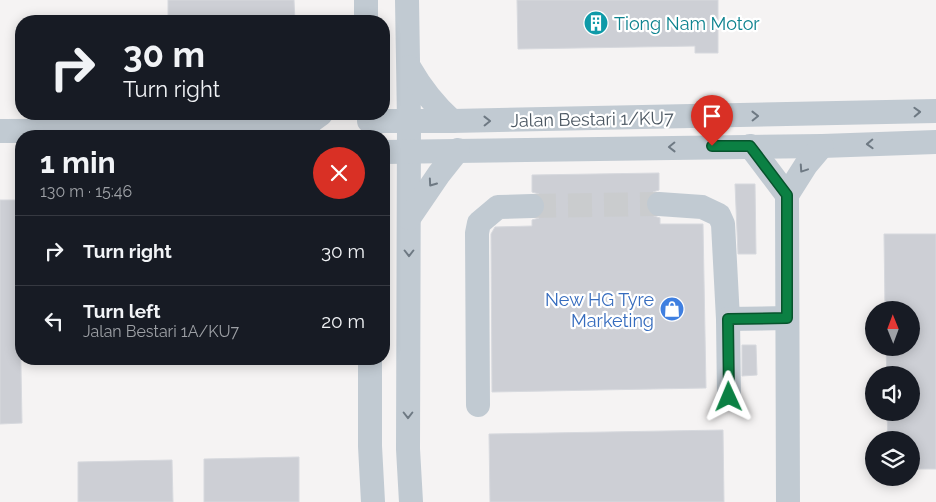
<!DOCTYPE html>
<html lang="en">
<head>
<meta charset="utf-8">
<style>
  :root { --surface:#171b24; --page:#20242c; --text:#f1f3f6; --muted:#9ea1a6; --line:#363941 }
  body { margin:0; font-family:Raleway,sans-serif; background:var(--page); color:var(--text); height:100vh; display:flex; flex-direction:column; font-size:19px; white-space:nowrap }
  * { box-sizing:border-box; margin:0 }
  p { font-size:16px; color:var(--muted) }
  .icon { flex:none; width:28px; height:28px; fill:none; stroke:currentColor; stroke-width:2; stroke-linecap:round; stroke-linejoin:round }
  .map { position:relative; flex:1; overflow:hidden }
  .side { position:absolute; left:15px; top:130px; width:375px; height:235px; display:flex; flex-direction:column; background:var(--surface); border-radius:20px; box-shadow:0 2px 12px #0003 }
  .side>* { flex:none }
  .hud { position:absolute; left:15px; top:15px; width:375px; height:105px; border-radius:20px; box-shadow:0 2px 12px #0003; background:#171b24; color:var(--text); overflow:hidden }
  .needle { width:32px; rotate:359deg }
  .tools { position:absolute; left:865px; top:301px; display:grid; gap:10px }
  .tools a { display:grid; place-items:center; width:55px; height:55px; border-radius:50%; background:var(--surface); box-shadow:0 2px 12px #0003; font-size:25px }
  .pin { position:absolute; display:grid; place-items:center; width:42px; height:42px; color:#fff; margin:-51px -21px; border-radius:50% 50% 50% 0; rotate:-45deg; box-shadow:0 0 5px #0007 }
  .pin .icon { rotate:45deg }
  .me { position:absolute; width:55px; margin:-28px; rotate:359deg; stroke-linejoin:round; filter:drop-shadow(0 0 4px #0008) }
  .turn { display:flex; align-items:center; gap:18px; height:105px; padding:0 25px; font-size:22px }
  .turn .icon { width:65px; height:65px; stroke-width:2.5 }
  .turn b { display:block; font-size:35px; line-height:42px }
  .round { display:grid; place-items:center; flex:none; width:52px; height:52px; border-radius:26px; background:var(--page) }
  .summary { display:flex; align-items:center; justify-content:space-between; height:85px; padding:0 25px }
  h1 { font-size:30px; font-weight:700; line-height:38px }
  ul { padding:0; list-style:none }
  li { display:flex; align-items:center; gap:15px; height:70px; padding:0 25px; border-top:1px solid var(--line) }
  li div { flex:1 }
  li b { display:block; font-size:19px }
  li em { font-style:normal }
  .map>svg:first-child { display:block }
  .building { fill:#cdcfd5; stroke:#d7d9de }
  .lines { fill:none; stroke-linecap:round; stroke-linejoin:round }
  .minor-tunnel { stroke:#caccce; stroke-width:24; stroke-dasharray:24 12; stroke-linecap:butt }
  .minor { stroke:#c1cad2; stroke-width:24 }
  .oneway { stroke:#6e7983 }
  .route-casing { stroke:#07532c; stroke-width:12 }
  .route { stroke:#0b8043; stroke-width:9 }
  .labels { text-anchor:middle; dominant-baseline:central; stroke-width:4.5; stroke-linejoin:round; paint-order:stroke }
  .culture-label { font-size:18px; fill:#0d838f; stroke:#fff; text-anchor:start }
  .street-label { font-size:18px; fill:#4a5661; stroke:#fff }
  .shop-label { font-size:18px; fill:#366cbe; stroke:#fff; text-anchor:end }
</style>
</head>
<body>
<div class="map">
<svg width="936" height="502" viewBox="0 0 936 502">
  <rect width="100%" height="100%" fill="#f5f3f3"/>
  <g class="building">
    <polygon points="168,0 294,0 295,21 168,21"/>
    <polygon points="517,0 718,0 718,53 695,53 695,46 518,49"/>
    <polygon points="659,173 659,190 653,192 648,196 645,203 646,210 651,215 660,218 660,224 703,224 706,388 492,392 491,234 495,227 532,226 532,220 539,218 544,213 546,206 544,199 539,194 532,192 532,175"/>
    <polygon points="735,184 755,184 756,254 738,254"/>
    <polygon points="0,200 18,200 22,423 0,424"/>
    <polygon points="884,234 936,234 936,469 911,469 911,440 888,440 887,412 911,412 911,375 887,375 886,348 911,348 911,310 885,310"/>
    <polygon points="742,345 756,345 757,375 742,376"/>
    <polygon points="723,430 724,502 490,502 489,434"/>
    <polygon points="299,457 299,502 204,502 204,459"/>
    <polygon points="172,460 173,502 78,502 78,462"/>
  </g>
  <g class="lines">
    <polyline class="minor-tunnel" points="532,206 659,204"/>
    <g class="minor">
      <polyline points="366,0 366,21"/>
      <polyline points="407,0 409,121 408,449 411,502"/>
      <path d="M409,67C421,88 434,105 452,121"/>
      <polyline points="369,121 452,121 936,111"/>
      <polyline points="299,130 321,114"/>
      <polyline points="0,131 299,130 310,136"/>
      <polyline points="750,146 787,195"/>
      <polyline points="384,152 822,146 936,142"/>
      <polyline points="659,204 702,207 719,215 723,224 728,319 787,318"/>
      <polyline points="409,218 439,174 458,150"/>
      <polyline points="728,319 729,397"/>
      <polyline points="370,359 370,446 373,502"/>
      <polyline points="478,405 477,233 479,223 498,207 532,206"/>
      <polyline points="788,502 787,195 806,165 822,146"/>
    </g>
  </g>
  <defs><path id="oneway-chevron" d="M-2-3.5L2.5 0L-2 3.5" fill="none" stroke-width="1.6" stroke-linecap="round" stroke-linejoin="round" transform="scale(1.25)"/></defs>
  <g class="oneway">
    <use href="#oneway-chevron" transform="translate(917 112) rotate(-2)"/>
    <use href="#oneway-chevron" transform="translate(755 116) rotate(-1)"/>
    <use href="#oneway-chevron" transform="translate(487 121) rotate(-1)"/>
    <use href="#oneway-chevron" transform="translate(870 144) rotate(178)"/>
    <use href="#oneway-chevron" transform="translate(672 147) rotate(179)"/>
    <use href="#oneway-chevron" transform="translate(803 169) rotate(124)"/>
    <use href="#oneway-chevron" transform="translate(432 183) rotate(125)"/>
    <use href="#oneway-chevron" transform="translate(409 253) rotate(90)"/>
    <use href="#oneway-chevron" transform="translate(408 415) rotate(90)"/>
  </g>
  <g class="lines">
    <defs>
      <polyline id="route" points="712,146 750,146 787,195 787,318 728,319 729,397"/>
    </defs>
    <use href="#route" class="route-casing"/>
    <use href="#route" class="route"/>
  </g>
  <defs>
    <symbol id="building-disc" viewBox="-11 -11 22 22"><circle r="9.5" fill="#0f9aa8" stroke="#fff"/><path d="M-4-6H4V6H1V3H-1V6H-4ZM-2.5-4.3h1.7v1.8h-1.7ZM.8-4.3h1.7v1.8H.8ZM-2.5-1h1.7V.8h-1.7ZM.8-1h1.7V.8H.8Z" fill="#fff"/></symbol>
    <symbol id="shop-disc" viewBox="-11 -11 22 22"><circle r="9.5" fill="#3f7fe0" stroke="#fff"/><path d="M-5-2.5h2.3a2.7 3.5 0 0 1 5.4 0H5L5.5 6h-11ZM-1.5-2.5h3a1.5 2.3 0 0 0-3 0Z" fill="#fff"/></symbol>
  </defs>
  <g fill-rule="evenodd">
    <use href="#building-disc" x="582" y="9" width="28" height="28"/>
    <use href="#shop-disc" x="658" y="295" width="28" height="28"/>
  </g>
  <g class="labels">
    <g class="culture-label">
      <text x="614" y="23">Tiong Nam Motor</text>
    </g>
    <g class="street-label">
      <text transform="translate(592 119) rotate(-1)">Jalan Bestari 1/KU7</text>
    </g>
    <g class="shop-label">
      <text x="654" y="299">New HG Tyre<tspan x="654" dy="21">Marketing</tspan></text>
    </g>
  </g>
</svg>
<div class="tools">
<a><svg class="needle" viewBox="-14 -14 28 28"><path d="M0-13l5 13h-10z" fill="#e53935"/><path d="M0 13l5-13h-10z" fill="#9ea1a6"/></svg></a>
<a><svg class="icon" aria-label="sound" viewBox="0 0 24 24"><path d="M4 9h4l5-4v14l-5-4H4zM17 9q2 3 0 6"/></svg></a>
<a><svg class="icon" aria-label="layers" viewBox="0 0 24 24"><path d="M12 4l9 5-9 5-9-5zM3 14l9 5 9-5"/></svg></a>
</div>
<div class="pin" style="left:712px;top:146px;background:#d93025"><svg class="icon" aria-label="arrive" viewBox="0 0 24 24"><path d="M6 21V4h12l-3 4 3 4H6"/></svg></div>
<svg class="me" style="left:729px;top:397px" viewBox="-20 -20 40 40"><path d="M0-17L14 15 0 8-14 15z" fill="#0b8043" stroke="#fff" stroke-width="4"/></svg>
<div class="hud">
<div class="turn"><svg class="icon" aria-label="right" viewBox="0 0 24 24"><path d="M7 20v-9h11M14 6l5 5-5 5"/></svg><div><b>30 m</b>Turn right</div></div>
</div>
<section class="side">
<div class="summary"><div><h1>1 min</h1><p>130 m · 15:46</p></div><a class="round" style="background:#d93025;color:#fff"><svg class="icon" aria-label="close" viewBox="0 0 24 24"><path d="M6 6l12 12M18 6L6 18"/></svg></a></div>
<ul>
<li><svg class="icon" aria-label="right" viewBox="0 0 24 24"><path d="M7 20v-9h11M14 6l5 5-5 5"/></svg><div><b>Turn right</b></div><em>30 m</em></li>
<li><svg class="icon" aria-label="left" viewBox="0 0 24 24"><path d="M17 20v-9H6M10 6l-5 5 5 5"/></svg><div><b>Turn left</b><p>Jalan Bestari 1A/KU7</p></div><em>20 m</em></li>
</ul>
</section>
</div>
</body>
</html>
